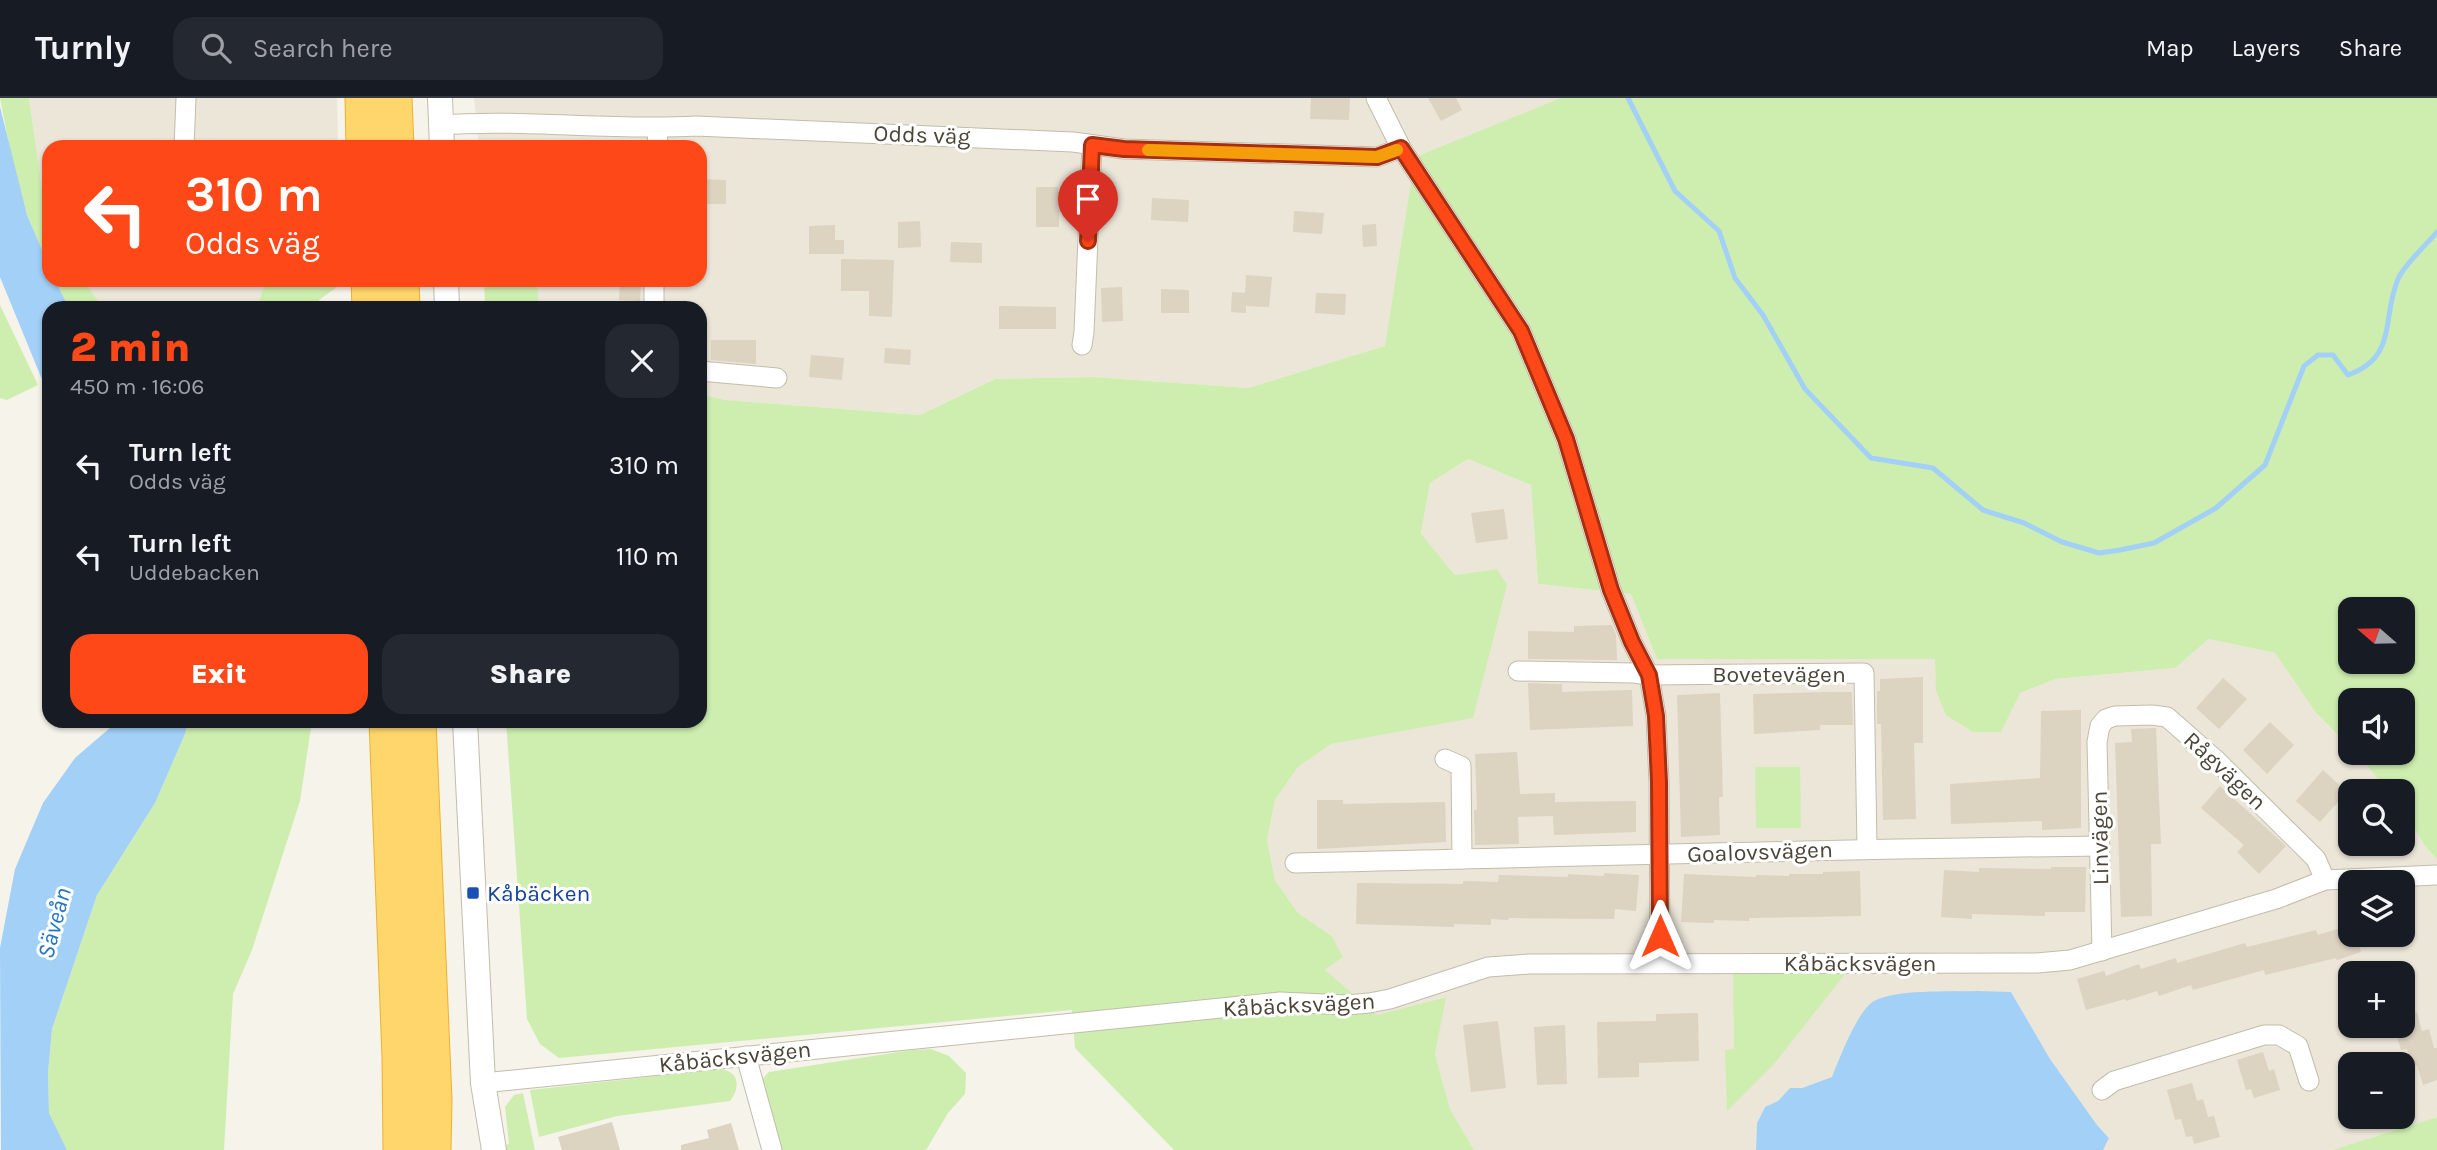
<!DOCTYPE html>
<html lang="en">
<head>
<meta charset="utf-8">
<style>
  :root { --surface:#171b24; --page:#242831; --text:#f1f3f6; --muted:#9ea1a6; --line:#363941; --accent:#ff4818 }
  body { margin:0; font-family:Karla,sans-serif; background:var(--page); color:var(--text); height:100vh; display:flex; flex-direction:column; font-size:26px; white-space:nowrap }
  * { box-sizing:border-box; margin:0 }
  p { font-size:23px; color:var(--muted) }
  .icon { flex:none; width:38px; height:38px; fill:none; stroke:currentColor; stroke-width:2; stroke-linecap:round; stroke-linejoin:round }
  .map { position:relative; flex:1; overflow:hidden }
  .sheet { position:absolute; left:42px; top:203px; width:665px; height:427px; display:flex; flex-direction:column; background:var(--surface); border-radius:21px; box-shadow:0 2px 5px #0004 }
  .sheet>* { flex:none }
  .guide { position:absolute; left:42px; top:42px; width:665px; height:147px; border-radius:21px; box-shadow:0 2px 5px #0004; background:#ff4818; color:#fff; overflow:hidden }
  .needle { width:46px; rotate:290deg }
  .fabs { position:absolute; left:2338px; top:499px; display:grid; gap:14px }
  .fabs a { display:grid; place-items:center; width:77px; height:77px; border-radius:14px; background:var(--surface); box-shadow:0 2px 5px #0004; font-size:35px }
  .pin { position:absolute; display:grid; place-items:center; width:60px; height:60px; color:#fff; margin:-72px -30px; border-radius:50% 50% 50% 0; rotate:-45deg; box-shadow:0 0 7px #0007 }
  .pin .icon { rotate:45deg }
  .me { position:absolute; width:77px; margin:-38px; rotate:0deg; stroke-linejoin:round; filter:drop-shadow(0 0 5px #0008) }
  .turn { display:flex; align-items:center; gap:24px; height:147px; padding:0 28px; font-size:32px }
  .turn .icon { width:91px; height:91px; stroke-width:2.5 }
  .turn b { display:block; font-size:49px; line-height:60px }
  .round { display:grid; place-items:center; flex:none; width:74px; height:74px; border-radius:21px; background:var(--page) }
  .summary { display:flex; align-items:center; justify-content:space-between; height:119px; padding:0 28px }
  h1 { font-size:42px; font-weight:800; line-height:52px; color:var(--accent) }
  .action { display:flex; gap:14px; margin-top:auto; padding:14px 28px }
  .action a { flex:1; height:80px; border-radius:21px; background:var(--accent); color:#fff; font-size:28px; font-weight:800; line-height:80px; text-align:center }
  .action a+a { background:var(--page); color:var(--text) }
  ul { padding:0; list-style:none }
  li { display:flex; align-items:center; gap:21px; height:91px; padding:0 28px }
  li div { flex:1 }
  li b { display:block; font-size:26px }
  li em { font-style:normal }
  header { display:flex; align-items:center; gap:42px; box-sizing:border-box; height:98px; padding:0 35px; background:var(--surface); border-bottom:2px solid var(--line) }
  header strong { font-size:33px }
  nav { display:flex; gap:38px; margin-inline-start:auto; font-size:24px }
  .search { width:490px; height:63px; background:var(--page); display:flex; align-items:center; gap:18px; box-sizing:border-box; padding:0 24px; border-radius:21px; color:var(--muted); font-size:26px }
  .map>svg:first-child { display:block }
  .residential { fill:#ebe6d8; fill-rule:evenodd }
  .green { fill:#ceeeb0; fill-rule:evenodd }
  .water { fill:#a2d0f7 }
  .lines { fill:none; stroke-linecap:round; stroke-linejoin:round }
  .stream { stroke:#a2d0f7; stroke-width:5 }
  .building { fill:#dcd3c1 }
  .minor-casing { stroke:#c3bcab; stroke-width:21 }
  .tertiary-casing { stroke:#c3bcab; stroke-width:26 }
  .motorway-casing { stroke:#ecb12e; stroke-width:37 }
  .minor { stroke:#fff; stroke-width:19 }
  .tertiary { stroke:#fff; stroke-width:24 }
  .motorway { stroke:#ffd66c; stroke-width:35 }
  .route-casing { stroke:#a62f10; stroke-width:18 }
  .route { stroke:#ff4818; stroke-width:12 }
  .slow { stroke:#f59e0b; stroke-width:12 }
  .transit-dot { fill:#1a4fb4; stroke:#fff; stroke-width:2.5 }
  .labels { text-anchor:middle; dominant-baseline:central; stroke-width:6; stroke-linejoin:round; paint-order:stroke }
  .street-label { font-size:23px; fill:#4b4437; stroke:#fff }
  .transit-label { font-size:23px; fill:#164399; stroke:#fff; text-anchor:start }
  .water-label { font-size:24px; font-style:italic; fill:#2577c3; stroke:#fff }
</style>
</head>
<body>
<header>
<strong>Turnly</strong>
<div class="search"><svg class="icon" aria-label="search" viewBox="0 0 24 24"><circle cx="10" cy="10" r="6"/><path d="M15 15l6 6"/></svg>Search here</div>
<nav><a>Map</a><a>Layers</a><a>Share</a></nav>
</header>
<div class="map">
<svg width="2437" height="1052" viewBox="0 0 2437 1052">
  <rect width="100%" height="100%" fill="#f6f3ea"/>
  <g class="residential">
    <polygon points="29,0 337,0 338,49 49,49 49,122 45,112"/>
    <polygon points="474,0 1561,0 1561,1 1415,59 1386,248 1248,290 1093,279 995,281 920,317 725,302 700,296 700,210 539,210 537,182 700,182 700,49 479,49"/>
    <polygon points="82,182 266,182 257,210 104,210"/>
    <path d="M1468,361L1531,387L1538,486L1631,496L1657,561H1936V593L2020,595L2056,581L2175,570L2209,541L2275,555L2316,615L2350,649V654L2356,655L2363,661L2389,693H2350V746H2403V711L2425,748L2437,761V1019L2332,1052H2103L2109,1039L2097,1027L2050,961L2011,894L1863,916L1842,953L1832,979L1802,990H1790L1778,1003L1765,1009L1757,1025L1756,1052H1474L1450,1011L1435,956L1445,899L1377,918L1325,872L1343,859L1332,838L1298,815L1275,782L1267,742L1275,702L1298,669L1331,646L1390,634L1497,471L1455,477L1421,437L1430,385ZM2350,784H2403V836H2350ZM2350,875H2403V928H2350ZM2350,966H2403V1018H2350Z"/>
  </g>
  <g class="green">
    <polygon points="0,0 29,0 45,112 49,122 49,168 27,117 11,57"/>
    <path d="M1561,0H2437V761L2425,748L2403,711V693H2389L2356,655L2403,654V602H2350V649L2316,615L2275,555L2209,541L2175,570L2056,581L2020,595L2001,634H1973L1946,617L1936,593L1935,561H1657L1631,496L1538,486L1531,387L1468,361L1430,385L1421,436L1455,477L1497,471L1507,487L1473,620L1331,646L1298,669L1275,702L1267,742L1275,782L1298,815L1332,838L1343,859L1325,872L1377,917L1446,899L1435,956L1450,1011L1474,1052H1174L1075,950L1072,912L559,960L540,946L527,921L506,623H700V296L725,302L920,317L995,281L1093,279L1248,290L1385,248L1415,59ZM2350,511H2403V564H2350Z"/>
    <polygon points="55,182 82,182 104,210 69,210"/>
    <polygon points="266,182 341,182 340,187 319,202 321,210 257,210"/>
    <polygon points="484,182 537,182 539,210 485,210"/>
    <polygon points="0,207 38,287 7,302 0,300"/>
    <polygon points="188,623 312,623 300,703 252,852 233,896 224,1052 67,1052 49,1015 48,975 52,931 97,797 155,705 185,636"/>
    <polygon points="1755,669 1800,669 1801,730 1756,730"/>
    <polygon points="1733,875 1845,876 1774,966 1727,1013 1725,952 1734,951"/>
    <polygon points="931,951 949,958 966,975 965,996 948,1015 926,1052 782,1052 762,981 769,974 912,952"/>
    <path d="M720,971C739,973 741,989 730,1003L617,1018L539,1039L530,992Z"/>
    <polygon points="523,995 535,1052 507,1052 506,1047 509,1046 505,1009 514,997"/>
    <polygon points="2437,1019 2437,1052 2332,1052"/>
  </g>
  <g class="water">
    <polygon points="0,9 27,117 49,168 49,182 55,182 69,210 49,210 49,290 41,279 0,179"/>
    <polygon points="118,623 188,623 185,636 155,705 97,797 52,931 48,975 49,1015 67,1052 1,1052 0,850 15,771 43,705 75,660"/>
    <path d="M1977,893L2011,894L2050,961L2097,1027L2109,1040L2103,1052H1756L1757,1025L1765,1009L1778,1003L1790,990H1802L1832,979C1839,961 1858,912 1874,903C1896,891 1950,894 1977,893Z"/>
  </g>
  <g class="lines">
    <path class="stream" d="M1628,0L1675,93L1719,133L1735,180L1763,217L1805,291L1871,360L1933,370L1983,412L2024,425L2062,444L2099,455L2120,452L2154,445L2216,410L2265,367L2304,268L2318,257H2333L2348,277C2398,259 2381,222 2398,181C2404,167 2426,147 2437,134"/>
  </g>
  <g class="building">
    <polygon points="1311,0 1350,0 1349,22 1310,21"/>
    <polygon points="1428,0 1456,0 1462,12 1441,23"/>
    <polygon points="700,81 726,82 726,106 700,106"/>
    <polygon points="1036,89 1058,89 1058,94 1075,93 1075,114 1059,114 1059,129 1036,129"/>
    <polygon points="1152,100 1189,102 1188,124 1151,122"/>
    <polygon points="1294,113 1324,115 1322,136 1293,134"/>
    <polygon points="920,123 921,149 898,150 898,124"/>
    <polygon points="1376,126 1377,148 1363,149 1362,127"/>
    <polygon points="835,127 835,142 844,142 844,156 809,156 809,128"/>
    <polygon points="951,144 982,145 982,165 950,164"/>
    <polygon points="841,161 894,162 892,219 869,218 869,193 841,193"/>
    <polygon points="1246,177 1272,179 1269,209 1246,208 1246,215 1231,214 1232,194 1245,195"/>
    <polygon points="620,182 641,183 640,203 619,202"/>
    <polygon points="1122,189 1123,223 1102,224 1101,190"/>
    <polygon points="1161,191 1189,192 1189,215 1161,215"/>
    <polygon points="1316,195 1346,196 1345,217 1315,215"/>
    <polygon points="999,208 1056,209 1056,231 999,231"/>
    <polygon points="711,242 756,242 756,266 711,262"/>
    <polygon points="885,250 911,252 910,267 884,265"/>
    <polygon points="811,257 844,260 842,282 809,279"/>
    <polygon points="1504,411 1508,441 1476,445 1471,415"/>
    <polygon points="1612,527 1616,537 1617,562 1528,561 1528,533 1574,534 1574,528"/>
    <polygon points="1923,579 1923,645 1914,645 1916,721 1883,722 1881,626 1877,626 1877,593 1880,593 1880,581"/>
    <polygon points="2223,580 2247,601 2219,631 2196,610"/>
    <polygon points="1528,585 1562,586 1562,594 1632,592 1633,628 1530,632"/>
    <polygon points="1830,594 1852,594 1853,627 1820,627 1820,632 1754,636 1753,596"/>
    <polygon points="1720,595 1723,699 1719,699 1720,737 1681,739 1677,597"/>
    <polygon points="2081,612 2081,730 2042,732 2042,723 1951,726 1950,686 2040,680 2041,613"/>
    <polygon points="2270,624 2294,647 2267,676 2243,652"/>
    <polygon points="2156,630 2161,746 2151,746 2152,818 2121,819 2115,645 2132,644 2131,631"/>
    <polygon points="1517,654 1520,696 1555,695 1555,704 1636,703 1636,734 1554,737 1553,718 1518,719 1519,746 1475,747 1474,712 1477,712 1475,656"/>
    <polygon points="2323,672 2347,694 2320,724 2296,703"/>
    <polygon points="2220,688 2286,748 2259,776 2237,754 2244,747 2201,710"/>
    <polygon points="1317,702 1343,702 1343,706 1445,704 1446,744 1317,751"/>
    <polygon points="2051,769 2086,769 2085,814 2045,814 2045,818 1972,816 1972,821 1941,819 1944,772 1979,774 1979,770 2051,771"/>
    <polygon points="1860,773 1861,818 1749,820 1749,823 1714,822 1714,825 1681,824 1684,776 1756,779 1756,777 1789,778 1789,776 1823,776 1823,774"/>
    <polygon points="1604,775 1639,777 1636,813 1615,811 1614,821 1509,820 1508,822 1491,821 1491,827 1454,826 1454,829 1356,826 1357,785 1463,786 1463,783 1498,784 1499,777 1568,779 1568,776 1604,778"/>
    <polygon points="2350,827 2350,836 2355,836 2361,854 2337,862 2336,860 2265,877 2264,872 2193,892 2191,887 2159,898 2157,893 2126,903 2125,901 2086,912 2077,881 2104,873 2106,878 2139,866 2141,871 2176,860 2177,865 2245,845 2247,849 2316,832 2318,837"/>
    <polygon points="2417,914 2422,933 2429,931 2434,950 2437,950 2437,982 2423,987 2417,967 2412,969 2407,951 2401,952 2394,928 2403,928 2403,918"/>
    <polygon points="1698,915 1699,963 1639,965 1639,979 1598,980 1597,924 1656,923 1656,916"/>
    <polygon points="1498,923 1506,990 1471,994 1463,927"/>
    <polygon points="1565,927 1567,986 1537,987 1534,929"/>
    <polygon points="2263,954 2269,973 2274,971 2280,992 2254,1000 2251,991 2246,992 2237,962"/>
    <polygon points="2192,985 2197,1003 2203,1001 2208,1019 2214,1018 2220,1039 2194,1046 2192,1038 2186,1039 2181,1021 2175,1022 2167,992"/>
    <polygon points="612,1024 620,1052 562,1052 558,1039"/>
    <polygon points="731,1025 739,1052 681,1052 681,1047 709,1040 707,1032"/>
  </g>
  <g class="lines">
    <defs>
      <g id="minor">
        <polyline points="1376,0 1401,50 1521,233 1566,341 1611,492 1632,544 1649,577 1656,618 1659,684 1660,865"/>
        <path d="M441,27C526,21 611,33 696,28L1073,44L1124,51L1377,59L1401,50"/>
        <polyline points="184,49 186,0"/>
        <polyline points="657,49 658,30"/>
        <polyline points="654,210 654,182"/>
        <polyline points="1082,247 1084,234 1092,47"/>
        <polyline points="700,273 777,280"/>
        <polyline points="1518,573 1634,575 1649,577 1864,575 1867,750"/>
        <polyline points="1445,661 1461,668 1462,761"/>
        <path d="M1295,765C1563,759 1831,751 2100,748"/>
        <polyline points="2102,853 2097,644 2100,628 2106,621 2115,618 2152,617 2167,619 2217,663 2316,761 2325,782"/>
        <polyline points="746,958 772,1052"/>
        <polyline points="483,985 1280,904 1347,907 1369,905 1390,901 1488,869 1529,866 2037,865 2070,862 2276,801 2325,782 2437,777"/>
        <polyline points="2102,992 2114,983 2264,937 2279,937 2298,948 2309,983"/>
      </g>
      <g id="tertiary">
        <polyline points="440,0 442,49"/>
        <polyline points="446,182 447,210"/>
        <polyline points="465,623 483,985 494,1052"/>
      </g>
      <g id="motorway">
        <polyline points="363,0 364,49"/>
        <polyline points="394,0 396,49"/>
        <polyline points="369,182 370,210"/>
        <polyline points="401,182 402,210"/>
        <polyline points="387,623 400,959 401,1052"/>
        <polyline points="418,623 434,1002 433,1052"/>
      </g>
    </defs>
    <use href="#minor" class="minor-casing"/>
    <use href="#tertiary" class="tertiary-casing"/>
    <use href="#motorway" class="motorway-casing"/>
    <use href="#minor" class="minor"/>
    <use href="#tertiary" class="tertiary"/>
    <use href="#motorway" class="motorway"/>
  </g>
  <g class="lines">
    <defs>
      <polyline id="route" points="1088,143 1092,47 1124,51 1377,59 1401,50 1521,233 1566,341 1611,492 1632,544 1649,577 1656,618 1659,684 1660,838"/>
    </defs>
    <use href="#route" class="route-casing"/>
    <use href="#route" class="route"/>
    <polyline class="slow" points="1148,52 1377,59 1397,52"/>
  </g>
  <rect class="transit-dot" x="466" y="788" width="14" height="14" rx="3.5"/>
  <g class="labels">
    <g class="street-label">
      <text transform="translate(922 37) rotate(2)">Odds väg</text>
      <text x="1779" y="576">Bovetevägen</text>
      <text transform="translate(2225 673) rotate(43)">Rågvägen</text>
      <text transform="translate(2100 740) rotate(-91)">Linvägen</text>
      <text transform="translate(1760 754) rotate(-2)">Goalovsvägen</text>
      <text x="1860" y="865">Kåbäcksvägen</text>
      <text transform="translate(1299 907) rotate(-3)">Kåbäcksvägen</text>
      <text transform="translate(735 959) rotate(-6)">Kåbäcksvägen</text>
    </g>
    <g class="transit-label">
      <text x="487" y="795">Kåbäcken</text>
    </g>
    <g class="water-label">
      <text transform="translate(54 825) rotate(-75)">Säveån</text>
    </g>
  </g>
</svg>
<div class="fabs">
<a><svg class="needle" viewBox="-14 -14 28 28"><path d="M0-13l5 13h-10z" fill="#e53935"/><path d="M0 13l5-13h-10z" fill="#9ea1a6"/></svg></a>
<a><svg class="icon" aria-label="sound" viewBox="0 0 24 24"><path d="M4 9h4l5-4v14l-5-4H4zM17 9q2 3 0 6"/></svg></a>
<a><svg class="icon" aria-label="search" viewBox="0 0 24 24"><circle cx="10" cy="10" r="6"/><path d="M15 15l6 6"/></svg></a>
<a><svg class="icon" aria-label="layers" viewBox="0 0 24 24"><path d="M12 4l9 5-9 5-9-5zM3 14l9 5 9-5"/></svg></a>
<a>+</a>
<a>−</a>
</div>
<div class="pin" style="left:1088px;top:143px;background:#d93025"><svg class="icon" aria-label="arrive" viewBox="0 0 24 24"><path d="M6 21V4h12l-3 4 3 4H6"/></svg></div>
<svg class="me" style="left:1660px;top:838px" viewBox="-20 -20 40 40"><path d="M0-17L14 15 0 8-14 15z" fill="#ff4818" stroke="#fff" stroke-width="4"/></svg>
<div class="guide">
<div class="turn"><svg class="icon" aria-label="left" viewBox="0 0 24 24"><path d="M17 20v-9H6M10 6l-5 5 5 5"/></svg><div><b>310 m</b>Odds väg</div></div>
</div>
<section class="sheet">
<div class="summary"><div><h1>2 min</h1><p>450 m · 16:06</p></div><a class="round"><svg class="icon" aria-label="close" viewBox="0 0 24 24"><path d="M6 6l12 12M18 6L6 18"/></svg></a></div>
<ul>
<li><svg class="icon" aria-label="left" viewBox="0 0 24 24"><path d="M17 20v-9H6M10 6l-5 5 5 5"/></svg><div><b>Turn left</b><p>Odds väg</p></div><em>310 m</em></li>
<li><svg class="icon" aria-label="left" viewBox="0 0 24 24"><path d="M17 20v-9H6M10 6l-5 5 5 5"/></svg><div><b>Turn left</b><p>Uddebacken</p></div><em>110 m</em></li>
</ul>
<div class="action"><a>Exit</a><a>Share</a></div>
</section>
</div>
</body>
</html>
